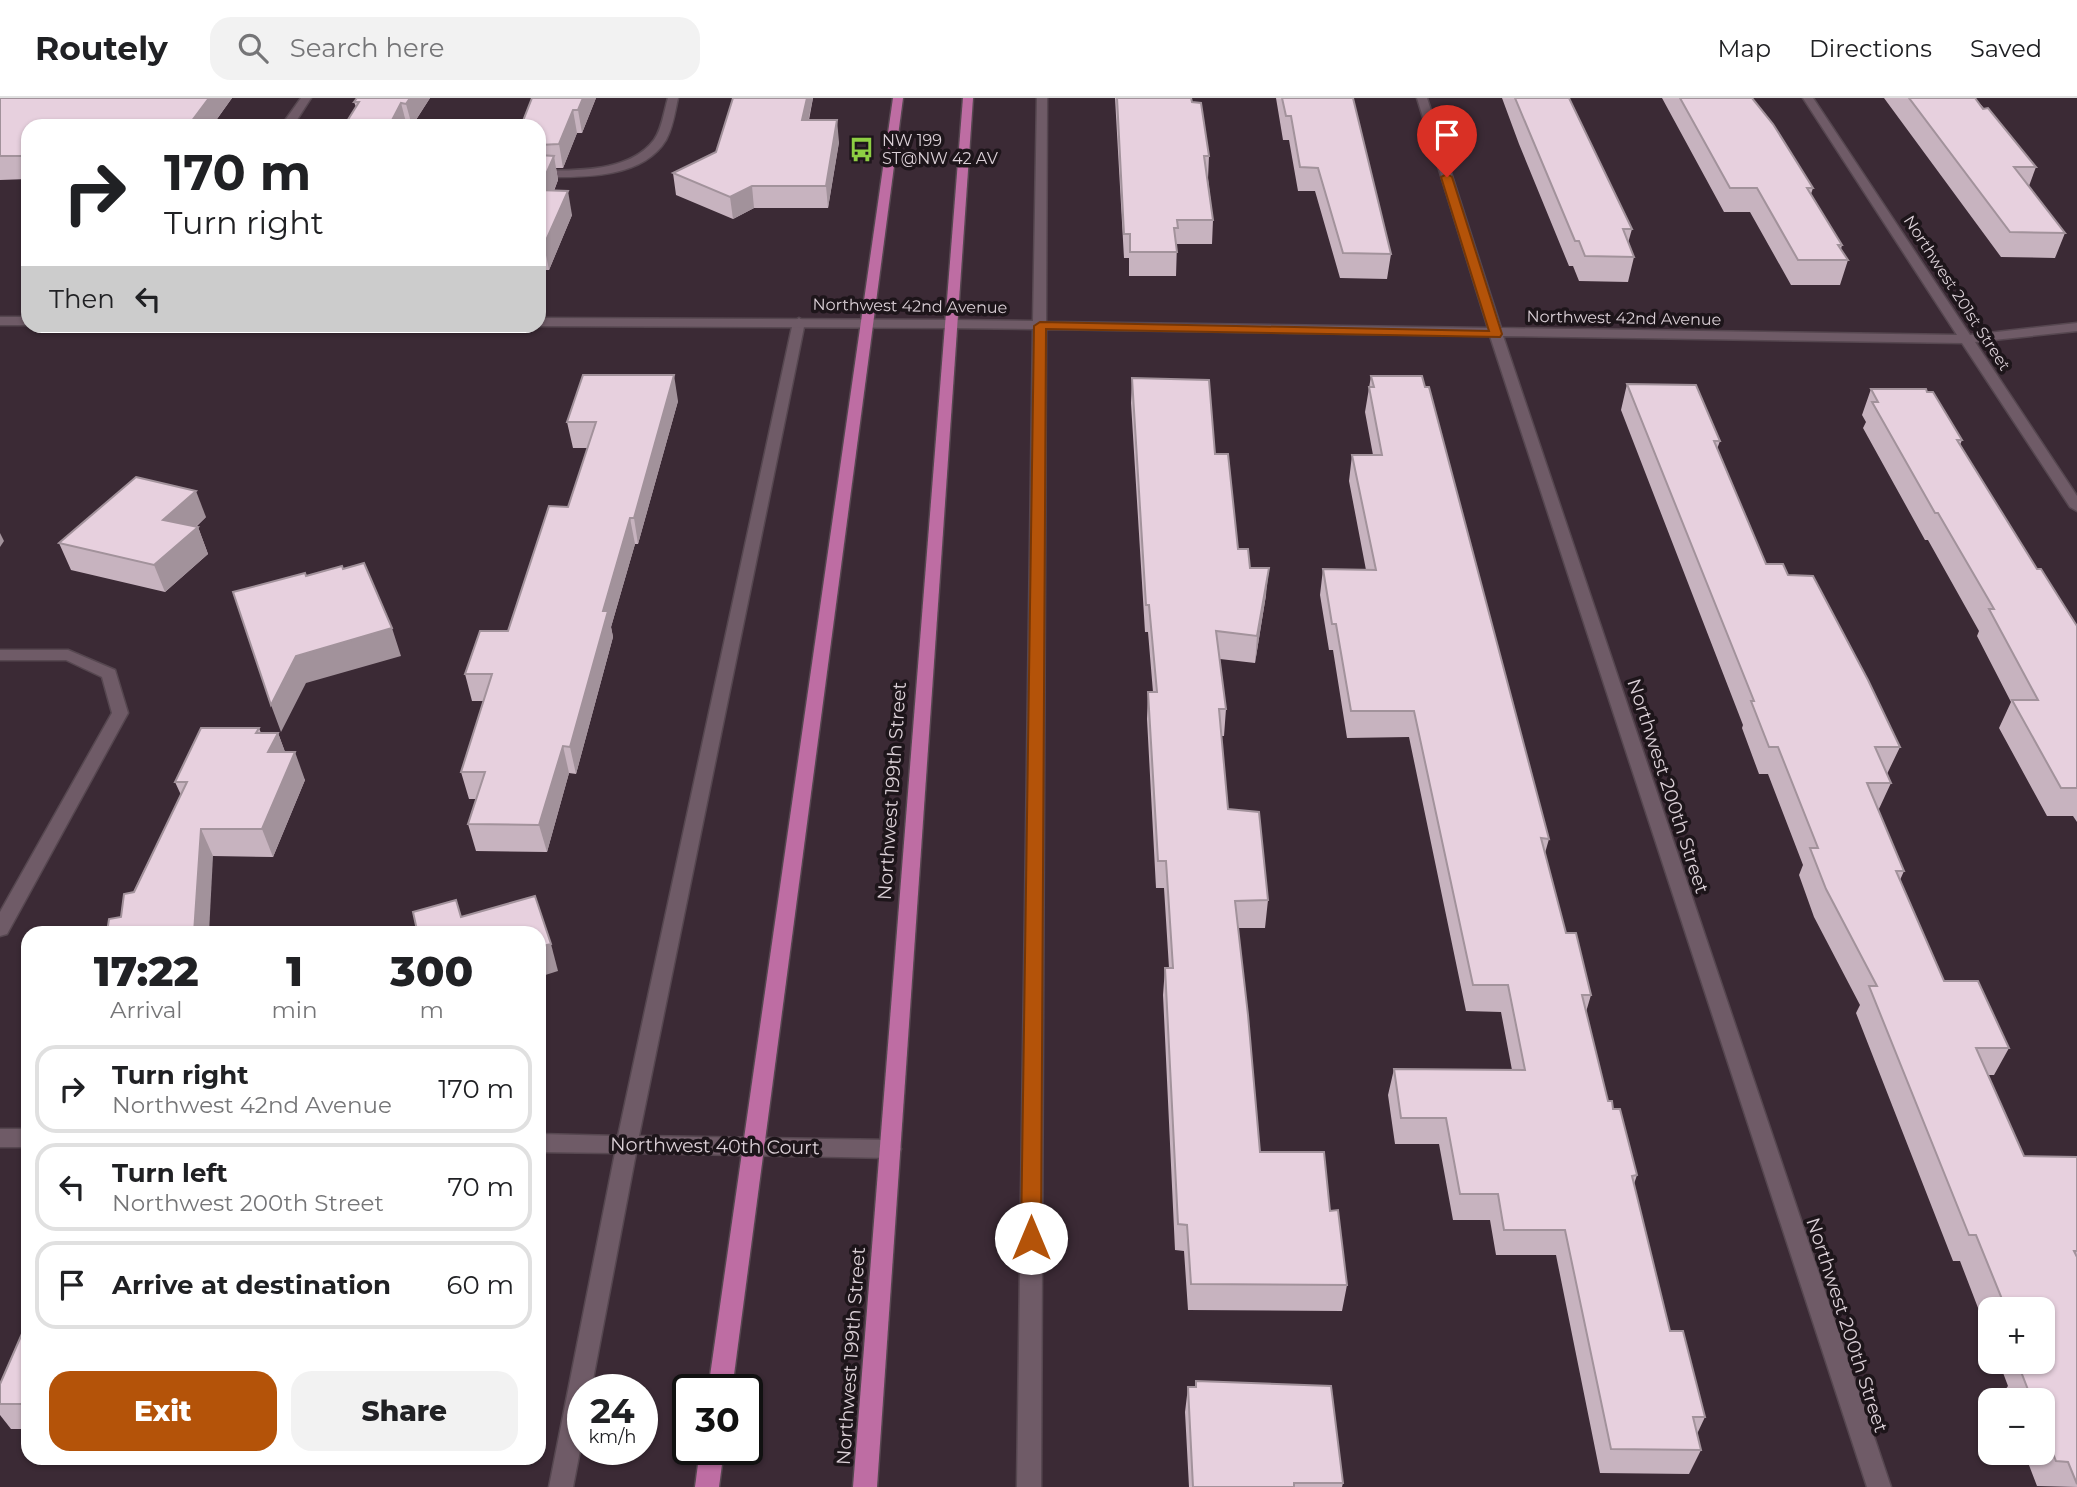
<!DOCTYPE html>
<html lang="en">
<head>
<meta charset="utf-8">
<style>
  :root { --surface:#fff; --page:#f2f2f2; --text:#202124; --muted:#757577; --line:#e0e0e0; --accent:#b45309 }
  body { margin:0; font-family:Montserrat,sans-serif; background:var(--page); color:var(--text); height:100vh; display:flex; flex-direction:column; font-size:26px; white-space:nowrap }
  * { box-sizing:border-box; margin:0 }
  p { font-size:23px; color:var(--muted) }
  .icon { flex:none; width:38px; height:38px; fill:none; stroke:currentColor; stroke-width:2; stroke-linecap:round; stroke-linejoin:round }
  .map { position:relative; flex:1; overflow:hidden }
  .panel { position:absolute; left:21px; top:828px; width:525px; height:539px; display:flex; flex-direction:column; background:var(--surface); border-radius:21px; box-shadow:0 2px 5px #0004 }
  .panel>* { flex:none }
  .guide { position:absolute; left:21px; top:21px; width:525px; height:214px; border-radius:21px; box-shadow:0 2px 5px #0004; background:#fff; color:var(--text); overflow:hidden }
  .buttons { position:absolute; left:1978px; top:1199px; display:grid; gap:14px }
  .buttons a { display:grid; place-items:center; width:77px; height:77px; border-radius:14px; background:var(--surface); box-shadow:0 2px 5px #0004; font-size:35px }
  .speed { position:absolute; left:567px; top:1276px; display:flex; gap:14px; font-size:35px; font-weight:700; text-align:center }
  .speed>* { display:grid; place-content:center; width:91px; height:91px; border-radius:50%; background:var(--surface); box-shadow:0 2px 5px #0004; line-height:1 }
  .speed small { font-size:18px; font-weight:400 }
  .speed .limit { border:4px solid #111; border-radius:10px; background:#fff; color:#111 }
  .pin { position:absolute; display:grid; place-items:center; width:60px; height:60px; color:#fff; margin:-72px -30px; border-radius:50% 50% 50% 0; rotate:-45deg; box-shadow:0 0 7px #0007 }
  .pin .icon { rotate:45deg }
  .me { position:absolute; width:77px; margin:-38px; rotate:0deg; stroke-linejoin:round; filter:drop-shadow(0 0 5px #0008) }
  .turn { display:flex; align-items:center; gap:24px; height:147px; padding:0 28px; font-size:32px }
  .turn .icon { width:91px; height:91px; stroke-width:2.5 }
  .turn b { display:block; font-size:49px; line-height:60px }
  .then { display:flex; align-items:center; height:66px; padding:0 28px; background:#0003; gap:14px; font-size:26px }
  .eta { display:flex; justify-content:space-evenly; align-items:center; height:119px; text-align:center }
  .eta b { font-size:42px; font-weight:800; line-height:49px }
  .action { display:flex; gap:14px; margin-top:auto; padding:14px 28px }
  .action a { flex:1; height:80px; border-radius:21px; background:var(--accent); color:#fff; font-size:28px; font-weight:800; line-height:80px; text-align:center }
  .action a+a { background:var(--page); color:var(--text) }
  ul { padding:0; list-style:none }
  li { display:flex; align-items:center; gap:21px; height:88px; margin:0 14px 10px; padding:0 14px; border:4px solid var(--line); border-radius:21px }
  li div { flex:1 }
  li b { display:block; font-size:26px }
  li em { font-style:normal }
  header { display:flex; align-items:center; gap:42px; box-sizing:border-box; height:98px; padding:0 35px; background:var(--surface); border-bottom:2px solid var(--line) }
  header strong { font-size:33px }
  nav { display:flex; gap:38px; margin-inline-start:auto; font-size:24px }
  .search { width:490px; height:63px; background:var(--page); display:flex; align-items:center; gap:18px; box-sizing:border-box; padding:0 24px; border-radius:21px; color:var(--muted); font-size:26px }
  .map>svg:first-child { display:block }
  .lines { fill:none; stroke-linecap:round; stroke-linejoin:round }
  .minor-casing { stroke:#564750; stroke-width:3 }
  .tertiary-casing { stroke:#564750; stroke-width:3 }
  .primary-casing { stroke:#564750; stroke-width:3 }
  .minor { fill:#6f5b67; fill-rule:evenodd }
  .tertiary { fill:#6f5b67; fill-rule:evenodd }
  .primary { fill:#be6da3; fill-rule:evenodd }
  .wall { fill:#c7b3bf }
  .shaded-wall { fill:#a2929b }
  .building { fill:#e7d0de; stroke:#a2929b; stroke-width:2 }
  .route { fill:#b45309; stroke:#753606; stroke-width:2 }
  .labels { text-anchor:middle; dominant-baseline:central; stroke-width:7; stroke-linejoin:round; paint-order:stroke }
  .far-poi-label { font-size:16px; fill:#dbd0d7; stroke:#1d151a; text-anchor:start }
  .far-street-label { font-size:16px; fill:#dbd0d7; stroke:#1d151a }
  .street-label { font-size:19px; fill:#dbd0d7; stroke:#1d151a }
</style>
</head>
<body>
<header>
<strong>Routely</strong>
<div class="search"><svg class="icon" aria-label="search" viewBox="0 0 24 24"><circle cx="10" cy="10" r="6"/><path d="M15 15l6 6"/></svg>Search here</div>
<nav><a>Map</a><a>Directions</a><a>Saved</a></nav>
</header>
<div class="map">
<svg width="2077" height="1389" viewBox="0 0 2077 1389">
  <rect width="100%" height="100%" fill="#3b2a35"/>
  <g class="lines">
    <defs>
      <g id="minor">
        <polygon points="301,0 311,0 293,28 281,28"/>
        <path d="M668,0H678C675,14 673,29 666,42C642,82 579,79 539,79V73C575,72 629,75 654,42C662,31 664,13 668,0Z"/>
        <polygon points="1037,0 1047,0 1046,224 1488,230 1417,0 1427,0 1501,230 1957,237 1803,0 1813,0 1970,237 2077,225 2077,233 1975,244 2077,398 2077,413 2070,409 1962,245 1503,238 1891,1389 1867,1389 1490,238 1046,231 1041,1389 1017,1389 1033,231 951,230 944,226 951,222 1033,223"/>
        <polygon points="799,220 805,224 639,1038 891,1042 898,1045 901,1051 898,1057 891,1060 636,1055 591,1292 583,1292 583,1337 573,1389 549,1389 615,1055 539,1054 539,1036 618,1038 793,224"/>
        <polygon points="0,552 68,552 115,572 128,615 7,836 0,838 0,814 112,615 102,579 66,562 0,562"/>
        <rect x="0" y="1031" width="28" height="18"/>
      </g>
      <g id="tertiary">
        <rect x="0" y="219" width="28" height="8"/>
        <polygon points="539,220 951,222 958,226 951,230 539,228"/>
      </g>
      <g id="primary">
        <polygon points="893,0 903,0 732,1292 708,1292"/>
        <polygon points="963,0 973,0 877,1389 853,1389"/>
        <polygon points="700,1351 724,1351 719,1389 695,1389"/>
      </g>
    </defs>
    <use href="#minor" class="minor-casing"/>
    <use href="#tertiary" class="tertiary-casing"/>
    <use href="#primary" class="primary-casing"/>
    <use href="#minor" class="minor"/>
    <use href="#tertiary" class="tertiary"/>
    <use href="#primary" class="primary"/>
  </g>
  <g class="wall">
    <polygon points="0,0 232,0 212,28 28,28 28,81 0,82"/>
    <polygon points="357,0 430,0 412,28 344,28 356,9 354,4"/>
    <polygon points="596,0 582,35 577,35 563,70 556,70 558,82 554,93 572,117 549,172 539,172 539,28"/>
    <polygon points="733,0 813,0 809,22 839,44 828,110 754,110 733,121 676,97 673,75 716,54"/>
    <polygon points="1115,0 1191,0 1209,58 1208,81 1213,122 1212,146 1177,146 1176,178 1129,178 1129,160 1124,160"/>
    <polygon points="1276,0 1353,0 1391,156 1387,181 1340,180 1315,93 1298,93 1289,42 1283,42"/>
    <polygon points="1502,0 1569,0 1632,131 1628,145 1634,159 1628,184 1579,183 1573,168 1569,168 1519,46"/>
    <polygon points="1662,0 1752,0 1813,90 1811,96 1842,147 1841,151 1848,162 1840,187 1791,187 1750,114 1724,114"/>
    <polygon points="1884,0 1975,0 2036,69 2029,88 2065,135 2055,160 2001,159"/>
    <polygon points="1371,278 1549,741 1545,755 1566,835 1591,897 1586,914 1608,1003 1613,1011 1637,1077 1634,1086 1670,1233 1705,1319 1697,1336 1701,1352 1689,1376 1600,1375 1556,1157 1496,1157 1490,1122 1453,1122 1439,1046 1395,1046 1388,997 1394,971 1512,972 1501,914 1466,913 1409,639 1347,640 1333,552 1329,552 1320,497 1323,471 1366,472 1349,383 1352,357 1373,357 1365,314"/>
    <polygon points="1132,280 1215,356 1238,451 1266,497 1255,565 1220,561 1226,611 1224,638 1221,638 1228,711 1268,802 1265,830 1238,830 1260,1054 1330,1113 1347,1187 1342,1213 1188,1212 1184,1153 1175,1152 1163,897 1165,870 1169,870 1164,790 1156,790 1147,621 1148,594 1153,594 1148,534 1145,534 1131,305"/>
    <polygon points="1627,286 1720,343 1717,351 1766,466 1788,477 1900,649 1887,676 1891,685 1878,713 1904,773 1900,782 1944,883 2009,950 1994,977 1988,977 2024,1058 2077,1059 2077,1389 2037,1388 2024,1354 2042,1354 2042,1302 2004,1302 2002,1296 2008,1288 1999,1264 2042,1264 2042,1211 1990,1211 1990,1241 1960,1163 1953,1163 1856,915 1860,907 1814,819 1799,777 1803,767 1768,676 1759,676 1742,630 1743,627 1621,312"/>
    <polygon points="1871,291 1962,342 1960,347 2037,471 2077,528 2077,724 2073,718 2047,718 1999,630 2011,604 1977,538 1979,533 1928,442 1925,442 1863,330 1866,324 1862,317"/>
    <polygon points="678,303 638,446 635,446 611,529 613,539 576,676 569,675 547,754 476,753 468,726 476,701 469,701 461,674 484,603 472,603 465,576 508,533 568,409 588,350 573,350 567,324"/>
    <polygon points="206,419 196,429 198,429 208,456 165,494 71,472 59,445"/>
    <polygon points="259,630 261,635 278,635 285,654 305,682 273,759 213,758 121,819 181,697 175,684"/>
    <polygon points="28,1222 28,1331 11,1331 0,1317 0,1286"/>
    <polygon points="1196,1283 1343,1385 1342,1389 1189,1389 1185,1314 1188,1289 1195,1289"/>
  </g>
  <g class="shaded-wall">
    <polygon points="209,0 232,0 212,28 188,28"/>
    <polygon points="410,0 430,0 412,28 406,6"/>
    <polygon points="583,0 596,0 582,35 578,12"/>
    <polygon points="807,0 813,0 804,43 802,22"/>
    <polygon points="401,5 407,28 389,28"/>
    <polygon points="573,12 577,35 563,70 559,46"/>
    <polygon points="837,22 839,44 828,110 826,88"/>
    <polygon points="554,58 558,82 544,117 539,92"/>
    <polygon points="752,88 754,110 733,121 730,99"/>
    <polygon points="568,93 572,117 549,172 544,147"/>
    <polygon points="674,277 678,303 638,446 634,420"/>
    <polygon points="196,393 206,419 174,448 163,422"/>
    <polygon points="630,420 635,446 611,529 613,539 576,676 570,649 603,513"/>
    <polygon points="198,429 208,456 165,494 154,467"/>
    <polygon points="0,435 4,443 0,449"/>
    <polygon points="1269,470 1266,497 1255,565 1257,538"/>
    <polygon points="392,530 401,558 306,585 281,634 271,607 296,558"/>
    <polygon points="278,635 288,662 268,654"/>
    <polygon points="563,648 569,675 547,754 539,727"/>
    <polygon points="295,654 305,682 273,759 262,731"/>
    <polygon points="201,731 213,758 209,835 194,835"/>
    <polygon points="551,846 558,873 539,879 539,849"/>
  </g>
  <g class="building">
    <polygon points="0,0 209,0 188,28 28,28 28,58 0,58"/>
    <polygon points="357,0 410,0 406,6 401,5 389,28 344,28 359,4 354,4"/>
    <polygon points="532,0 583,0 578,12 573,12 559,46 539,47 539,28 521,28"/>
    <polygon points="733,0 807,0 802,22 837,22 826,88 752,88 730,99 673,75 716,54"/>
    <polygon points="1117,0 1191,0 1192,4 1201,5 1209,58 1204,58 1213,122 1177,122 1178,130 1174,130 1177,154 1130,154 1130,136 1124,136"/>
    <polygon points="1282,0 1353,0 1391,156 1343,155 1318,70 1300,69 1291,18 1286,18"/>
    <polygon points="1515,0 1569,0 1632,131 1623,131 1634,159 1585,158 1579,143 1575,143"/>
    <polygon points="1680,0 1752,0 1773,26 1813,90 1807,90 1842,147 1838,147 1848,162 1798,162 1757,90 1730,90"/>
    <polygon points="1909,0 1975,0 1983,11 1988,10 2036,69 2014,69 2065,135 2010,134"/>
    <polygon points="539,57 554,58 539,92 568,93 544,147 539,147"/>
    <polygon points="583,277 674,277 634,420 630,420 603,513 608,513 570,649 563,648 539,727 468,726 485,674 461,674 492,576 465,576 480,533 508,533 549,408 568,409 596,324 567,324"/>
    <polygon points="1371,278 1422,278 1425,289 1429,289 1549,741 1541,740 1566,835 1576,835 1591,897 1582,897 1608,1003 1612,1003 1613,1011 1620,1011 1637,1077 1632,1078 1670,1233 1683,1233 1705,1319 1693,1319 1701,1352 1611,1351 1565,1132 1504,1132 1498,1096 1460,1096 1446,1020 1401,1020 1394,971 1525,972 1508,887 1473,887 1414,613 1351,613 1336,526 1332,526 1323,471 1376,472 1352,357 1382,357 1369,289 1374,289"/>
    <polygon points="1132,280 1209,282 1215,356 1228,356 1238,451 1248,451 1250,470 1269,470 1257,538 1216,533 1226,611 1219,611 1228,711 1259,714 1268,802 1235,803 1248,917 1260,1054 1324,1054 1330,1113 1338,1112 1347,1187 1191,1186 1187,1127 1178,1126 1165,870 1173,870 1166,763 1158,763 1148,594 1157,594 1149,507 1146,507"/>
    <polygon points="1627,286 1696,287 1720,343 1714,343 1766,466 1783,466 1788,477 1813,478 1868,582 1900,649 1875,649 1891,685 1867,685 1904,773 1896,773 1944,883 1978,883 2009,950 1976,950 2024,1058 2077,1059 2077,1153 2074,1153 2077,1159 2077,1386 2068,1364 2056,1363 2042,1328 2042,1302 2032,1302 2020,1271 2029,1271 2026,1264 2042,1264 2042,1211 2006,1211 1976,1137 1969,1137 1869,888 1877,888 1826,791 1810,750 1818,750 1778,649 1769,649 1751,603 1754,603"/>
    <polygon points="1871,291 1926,291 1927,294 1933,294 1962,342 1957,342 2037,471 2041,471 2077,528 2077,690 2061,690 2012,602 2038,602 1989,511 1994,511 1938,415 1935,415 1872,304 1878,304"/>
    <polygon points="136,379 196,393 163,422 198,429 154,467 59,445"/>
    <polygon points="364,465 392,530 296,558 271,607 233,494 305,475 306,478 342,468 343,471"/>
    <polygon points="201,630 259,630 256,635 278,635 268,654 295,654 262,731 201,731 194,835 107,835 109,821 121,819 124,796 134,794 187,684 175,684"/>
    <polygon points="535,798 551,846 539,849 539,835 407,835 417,832 413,814 456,802 461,819"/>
    <polygon points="28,1222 28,1306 0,1306 0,1286"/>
    <polygon points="1196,1283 1331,1288 1343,1385 1294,1385 1294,1389 1193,1389 1188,1289 1196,1289"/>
  </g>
  <polygon class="route" points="1447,76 1452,79 1502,236 1500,239 1046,231 1041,1140 1038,1146 1031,1149 1024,1146 1021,1140 1034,228 1040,224 1489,233 1441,79"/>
  <defs>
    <symbol id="bus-bare" viewBox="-9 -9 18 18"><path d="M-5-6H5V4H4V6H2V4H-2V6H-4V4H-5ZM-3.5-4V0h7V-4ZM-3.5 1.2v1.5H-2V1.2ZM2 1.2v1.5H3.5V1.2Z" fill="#8ece43" stroke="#1d151a" stroke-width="2.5" paint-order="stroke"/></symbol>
  </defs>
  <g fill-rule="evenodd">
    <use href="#bus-bare" x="844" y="34" width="35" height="35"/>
  </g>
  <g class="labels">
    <g class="far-poi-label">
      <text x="882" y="42">NW 199<tspan x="882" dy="18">ST@NW 42 AV</tspan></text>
    </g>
    <g class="far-street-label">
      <text transform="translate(1957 195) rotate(57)">Northwest 201st Street</text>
      <text transform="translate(910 208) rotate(1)">Northwest 42nd Avenue</text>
      <text transform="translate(1624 220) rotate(1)">Northwest 42nd Avenue</text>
    </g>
    <g class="street-label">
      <text transform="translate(1668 688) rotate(72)">Northwest 200th Street</text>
      <text transform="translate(892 693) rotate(-86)">Northwest 199th Street</text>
      <text transform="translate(715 1048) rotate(1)">Northwest 40th Court</text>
      <text transform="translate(1847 1227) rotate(72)">Northwest 200th Street</text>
      <text transform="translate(851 1258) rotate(-86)">Northwest 199th Street</text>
    </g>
  </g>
</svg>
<div class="buttons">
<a>+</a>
<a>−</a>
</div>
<div class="speed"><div>24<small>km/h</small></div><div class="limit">30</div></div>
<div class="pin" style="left:1447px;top:79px;background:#d93025"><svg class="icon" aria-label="arrive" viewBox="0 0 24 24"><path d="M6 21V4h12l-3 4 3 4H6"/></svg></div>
<svg class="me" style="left:1031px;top:1140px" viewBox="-20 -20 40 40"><circle r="19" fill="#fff"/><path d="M0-13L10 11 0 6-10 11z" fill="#b45309"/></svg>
<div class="guide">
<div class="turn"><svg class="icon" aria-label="right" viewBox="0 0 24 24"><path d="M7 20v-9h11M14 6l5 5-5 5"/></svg><div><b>170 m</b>Turn right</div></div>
<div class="then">Then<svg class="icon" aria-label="left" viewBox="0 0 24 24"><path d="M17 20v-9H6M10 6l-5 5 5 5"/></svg></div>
</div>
<section class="panel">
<div class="eta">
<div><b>17:22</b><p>Arrival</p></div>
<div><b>1</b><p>min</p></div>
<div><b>300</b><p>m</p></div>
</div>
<ul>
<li><svg class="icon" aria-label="right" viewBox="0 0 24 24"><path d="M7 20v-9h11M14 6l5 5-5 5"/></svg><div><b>Turn right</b><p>Northwest 42nd Avenue</p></div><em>170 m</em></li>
<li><svg class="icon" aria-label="left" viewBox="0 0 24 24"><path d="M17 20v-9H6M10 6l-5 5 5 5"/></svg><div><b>Turn left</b><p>Northwest 200th Street</p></div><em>70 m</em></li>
<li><svg class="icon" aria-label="arrive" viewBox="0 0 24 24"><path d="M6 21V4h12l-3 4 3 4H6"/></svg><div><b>Arrive at destination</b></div><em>60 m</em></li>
</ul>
<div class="action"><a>Exit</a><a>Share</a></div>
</section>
</div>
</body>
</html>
